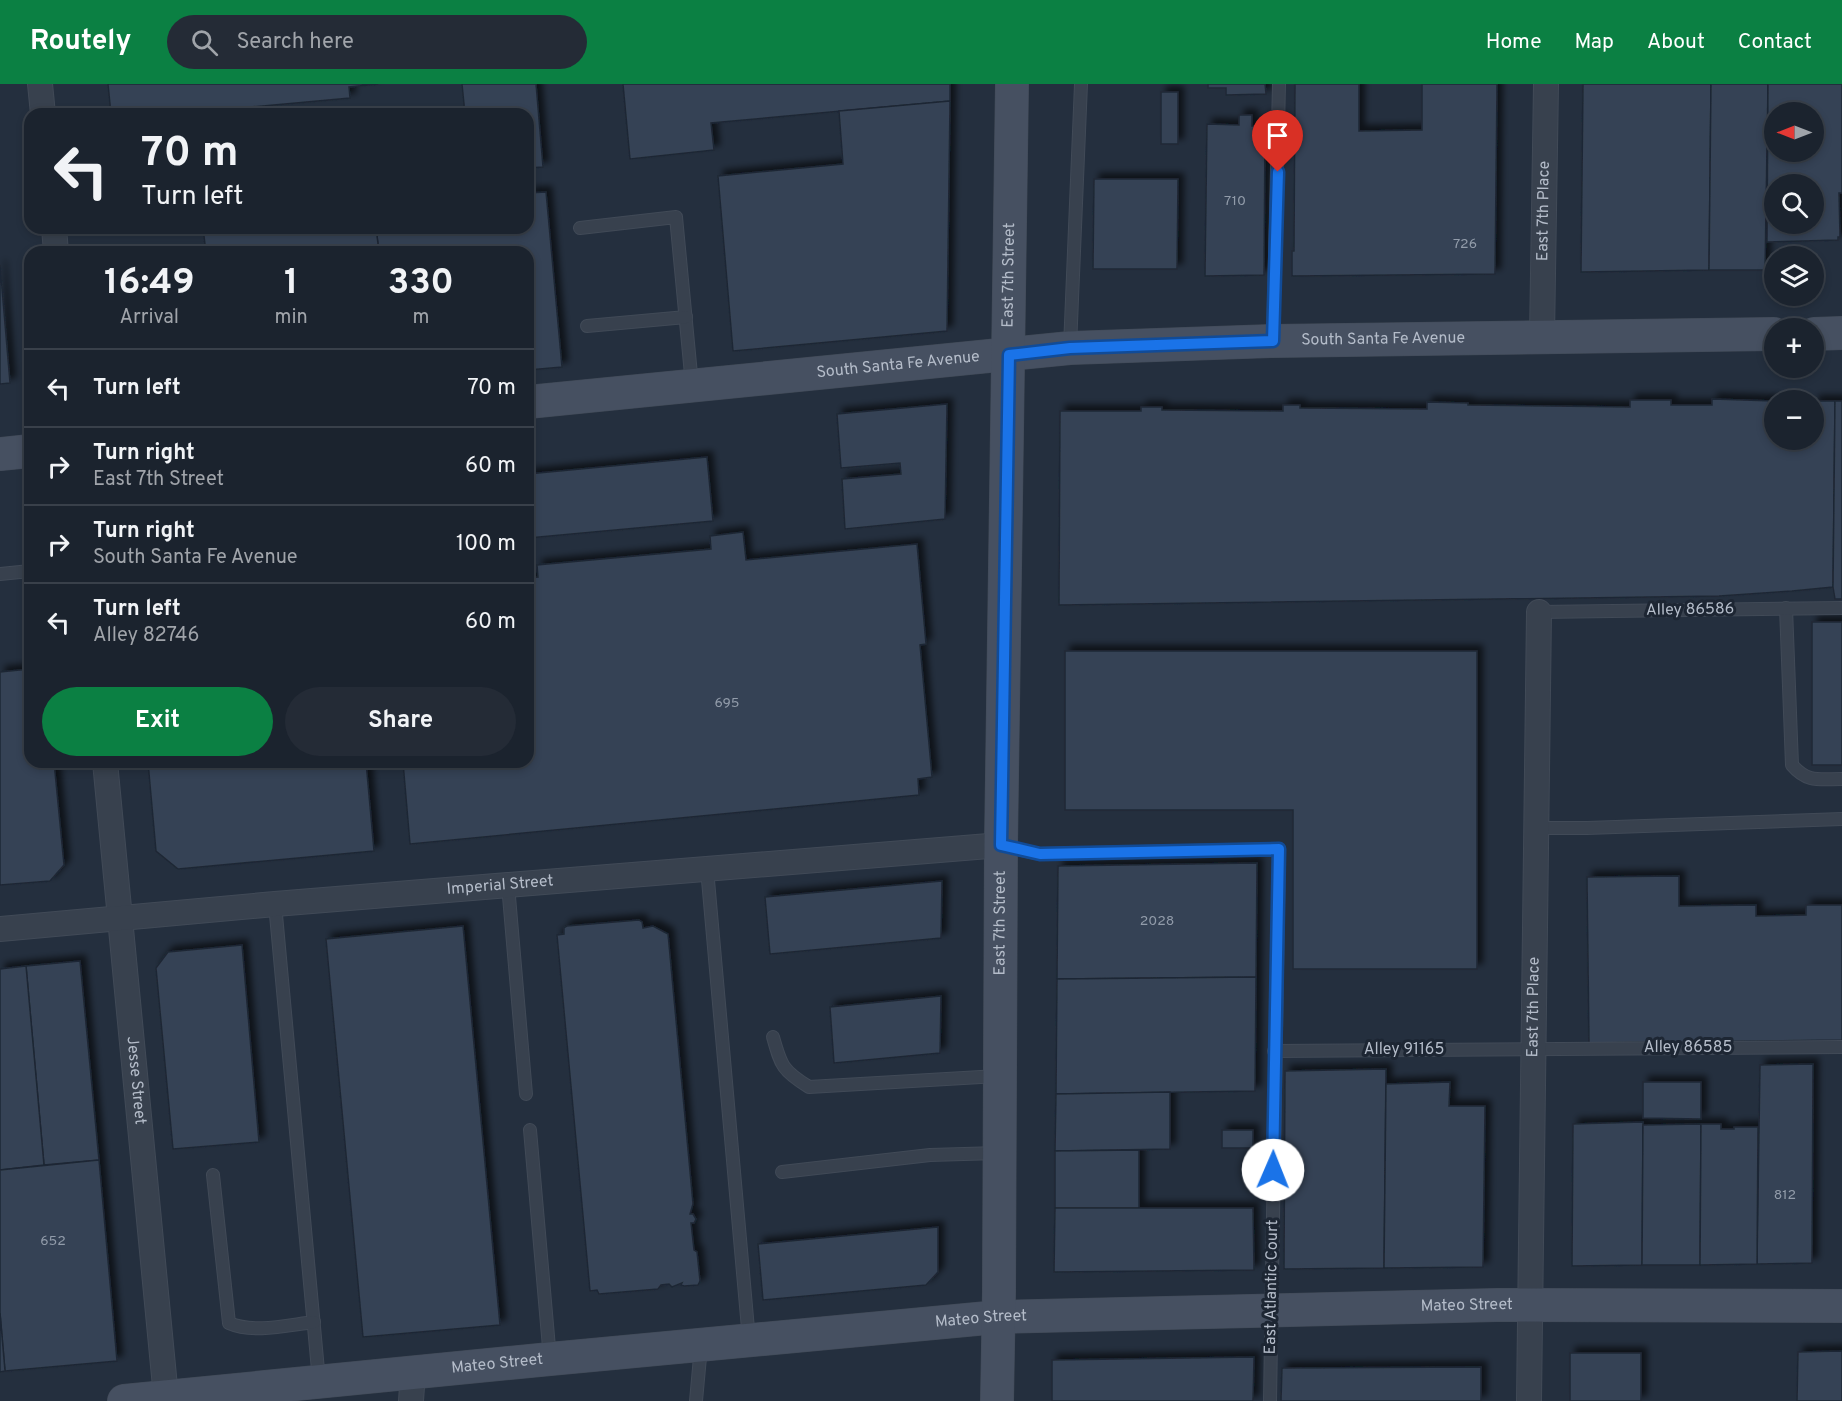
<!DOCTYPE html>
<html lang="en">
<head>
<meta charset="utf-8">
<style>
  :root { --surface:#1b232e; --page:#242b36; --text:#f1f3f6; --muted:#a0a4aa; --line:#39404a; --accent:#0b8043 }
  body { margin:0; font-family:Overpass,sans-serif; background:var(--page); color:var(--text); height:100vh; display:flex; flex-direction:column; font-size:22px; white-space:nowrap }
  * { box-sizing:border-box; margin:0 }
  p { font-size:20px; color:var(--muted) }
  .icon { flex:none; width:33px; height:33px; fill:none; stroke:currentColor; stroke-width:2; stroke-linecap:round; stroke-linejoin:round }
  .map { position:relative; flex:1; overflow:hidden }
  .sheet { position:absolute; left:24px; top:162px; width:510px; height:522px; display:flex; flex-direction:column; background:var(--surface); border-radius:18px; box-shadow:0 3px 9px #0003,0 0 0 2px var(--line) }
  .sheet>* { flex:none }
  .guide { position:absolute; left:24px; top:24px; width:510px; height:126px; border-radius:18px; box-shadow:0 3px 9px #0003,0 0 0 2px var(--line); background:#1b232e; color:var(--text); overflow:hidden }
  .needle { width:39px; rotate:270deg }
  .controls { position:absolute; left:1764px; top:18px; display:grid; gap:12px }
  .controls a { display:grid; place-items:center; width:60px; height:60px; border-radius:50%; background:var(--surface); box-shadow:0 3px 9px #0003,0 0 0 2px var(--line); font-size:30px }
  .pin { position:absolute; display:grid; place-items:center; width:51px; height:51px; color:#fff; margin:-62px -26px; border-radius:50% 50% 50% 0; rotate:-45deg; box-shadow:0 0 6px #0007 }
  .pin .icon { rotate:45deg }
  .me { position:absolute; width:66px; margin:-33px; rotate:1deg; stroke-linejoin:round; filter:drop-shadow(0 0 4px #0008) }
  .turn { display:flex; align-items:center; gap:21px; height:126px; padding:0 18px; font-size:27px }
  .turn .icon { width:78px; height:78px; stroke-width:2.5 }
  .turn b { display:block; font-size:42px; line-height:51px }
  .eta { display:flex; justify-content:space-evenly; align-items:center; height:102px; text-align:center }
  .eta b { font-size:36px; font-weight:700; line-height:42px }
  .cta { display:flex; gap:12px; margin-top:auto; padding:12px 18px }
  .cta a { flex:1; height:69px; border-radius:36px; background:var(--accent); color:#fff; font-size:24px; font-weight:700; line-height:69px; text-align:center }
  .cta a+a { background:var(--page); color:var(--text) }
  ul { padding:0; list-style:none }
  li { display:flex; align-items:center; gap:18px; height:78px; padding:0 18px; border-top:2px solid var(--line) }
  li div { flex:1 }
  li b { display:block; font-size:22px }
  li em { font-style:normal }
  header { display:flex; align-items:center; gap:36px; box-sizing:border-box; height:84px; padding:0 30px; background:var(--accent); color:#fff }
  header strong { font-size:28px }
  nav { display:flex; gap:33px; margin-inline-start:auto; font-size:21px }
  .search { width:420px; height:54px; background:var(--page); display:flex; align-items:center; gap:15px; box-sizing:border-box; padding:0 21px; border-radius:33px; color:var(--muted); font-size:22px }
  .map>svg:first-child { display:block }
  .building { fill:#364354; stroke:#1f2835; stroke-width:1.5; fill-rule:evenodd; filter:url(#shadow) }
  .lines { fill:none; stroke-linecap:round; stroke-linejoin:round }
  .lane-casing { stroke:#414a57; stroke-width:14 }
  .street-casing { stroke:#414a57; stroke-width:26 }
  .secondary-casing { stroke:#414a57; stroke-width:34 }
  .lane { stroke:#38414e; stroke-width:12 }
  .street { stroke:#38414e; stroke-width:24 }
  .secondary { stroke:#465061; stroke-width:33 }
  .route-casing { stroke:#114b97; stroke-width:15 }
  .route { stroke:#1a73e8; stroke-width:10 }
  .labels { text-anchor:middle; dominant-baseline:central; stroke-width:6; stroke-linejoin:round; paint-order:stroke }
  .number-label { font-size:14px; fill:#929caa }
  .street-label { font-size:16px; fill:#b4bcc9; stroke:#1d2633 }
</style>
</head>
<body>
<header>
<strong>Routely</strong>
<div class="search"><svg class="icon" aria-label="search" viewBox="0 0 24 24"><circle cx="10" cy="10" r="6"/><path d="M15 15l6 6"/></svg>Search here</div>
<nav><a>Home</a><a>Map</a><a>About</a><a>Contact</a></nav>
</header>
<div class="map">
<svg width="1842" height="1317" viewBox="0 0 1842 1317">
  <defs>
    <filter id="shadow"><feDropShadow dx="5.5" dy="-5.5" stdDeviation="3" flood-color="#0009"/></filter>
  </defs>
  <rect width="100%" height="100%" fill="#242f3e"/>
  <g class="building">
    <polygon points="108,0 378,0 349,3 350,14 174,30 111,30"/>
    <polygon points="462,0 536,0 543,83 528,84 528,30 465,30"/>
    <polygon points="623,0 950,0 950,17 711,39 714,66 630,75"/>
    <polygon points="1208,0 1265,0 1266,10 1226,11 1226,4 1208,4"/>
    <polygon points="1295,0 1359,0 1359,47 1422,46 1422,0 1497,0 1495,190 1292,192 1292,167 1294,167"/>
    <polygon points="1583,0 1711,0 1709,186 1581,188"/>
    <polygon points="1711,0 1768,0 1765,186 1709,186"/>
    <path d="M1768,0H1842V109H1839L1840,153H1838V156L1767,158ZM1774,28H1814V68H1774ZM1774,100H1814V140H1774Z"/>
    <rect x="1161" y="8" width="17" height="52"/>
    <polygon points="950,17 947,247 733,267 718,92 843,80 839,27"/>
    <polygon points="1239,31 1252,31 1252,42 1265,42 1264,191 1205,192 1207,40 1239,41"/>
    <polygon points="1094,95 1178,95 1177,185 1093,185"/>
    <polygon points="546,108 562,283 528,286 528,168 379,168 376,144 528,144 528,109"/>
    <polygon points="203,144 376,144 379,168 206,168"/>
    <polygon points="0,181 10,299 0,300"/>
    <polygon points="1712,315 1774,317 1774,356 1814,356 1814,317 1835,317 1833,503 1792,507 1719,512 1059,521 1060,327 1141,327 1141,323 1162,323 1162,326 1283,327 1283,321 1300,321 1300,324 1427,325 1427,318 1468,319 1468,321 1630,323 1630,316 1671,316 1671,321 1712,321"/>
    <polygon points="1835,317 1842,317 1842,515 1835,515 1833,503"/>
    <polygon points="947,320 945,435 845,445 842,395 901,390 900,379 841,384 837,330"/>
    <polygon points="707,373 713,437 528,454 528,390"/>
    <polygon points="743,448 746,476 917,460 926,560 920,561 932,693 918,695 919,711 410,760 403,678 528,678 528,494 538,493 537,481 711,465 710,452"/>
    <rect x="1812" y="538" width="30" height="143"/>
    <polygon points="1065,567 1477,567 1477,885 1293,885 1293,726 1065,726"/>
    <polygon points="30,585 30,678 54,678 64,781 50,797 0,801 0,588"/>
    <polygon points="148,678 366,678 374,767 178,785 156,767"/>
    <polygon points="1257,779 1256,893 1057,895 1058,782"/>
    <polygon points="1679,792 1679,822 1756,821 1756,832 1806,831 1806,821 1842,821 1842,956 1589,959 1587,793"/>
    <polygon points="942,797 941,854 770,870 765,813"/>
    <polygon points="639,836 642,838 643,844 653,842 668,850 693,1120 690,1130 693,1130 696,1135 694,1139 691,1139 694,1166 697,1168 700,1197 698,1201 684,1202 681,1201 682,1199 672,1203 669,1200 661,1201 658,1205 599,1210 597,1206 590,1207 557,851 564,850 564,844 567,842"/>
    <polygon points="463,842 500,1241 363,1253 326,855"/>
    <polygon points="242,861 259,1058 173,1065 156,884 168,868"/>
    <polygon points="80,877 99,1076 44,1081 26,882"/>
    <polygon points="26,882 44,1081 0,1086 0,885"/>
    <polygon points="1256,893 1255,1007 1056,1010 1057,895"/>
    <polygon points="941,912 940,969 834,979 830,923"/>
    <polygon points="1813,980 1812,1179 1757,1180 1760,981"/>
    <polygon points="1386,985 1384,1184 1284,1185 1285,987"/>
    <polygon points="1450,998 1449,1022 1485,1022 1483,1183 1384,1184 1386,1000"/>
    <polygon points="1643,998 1701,998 1701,1035 1643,1034"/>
    <polygon points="1170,1008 1170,1065 1055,1067 1056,1010"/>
    <polygon points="1643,1038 1642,1181 1572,1182 1573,1040"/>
    <polygon points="1701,1040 1700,1181 1642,1181 1643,1041"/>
    <polygon points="1701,1040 1721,1040 1721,1045 1734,1045 1734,1043 1758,1043 1757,1180 1700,1181"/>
    <rect x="1222" y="1046" width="31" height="18"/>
    <polygon points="1139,1066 1139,1124 1055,1124 1055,1067"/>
    <polygon points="99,1076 117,1277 5,1287 0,1229 0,1086"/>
    <polygon points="1055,1124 1253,1124 1254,1186 1054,1188"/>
    <polygon points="938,1143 938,1188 926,1201 763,1216 758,1160"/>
    <polygon points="0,1229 5,1287 0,1288"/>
    <polygon points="1842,1267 1842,1317 1797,1317 1798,1268"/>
    <rect x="1570" y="1269" width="71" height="48"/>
    <polygon points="1254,1273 1253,1317 1052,1317 1052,1276"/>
    <polygon points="1481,1283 1481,1317 1281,1317 1282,1284"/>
  </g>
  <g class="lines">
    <defs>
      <g id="lane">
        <polyline points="580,144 676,133 692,301"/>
        <polyline points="587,242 686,233"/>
        <polyline points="1273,257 1279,0"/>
        <polyline points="1070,263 1081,0"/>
        <polyline points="0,490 30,487"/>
        <path d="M1786,524L1792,681C1807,699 1820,695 1842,695"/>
        <polyline points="1539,528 1842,524"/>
        <polyline points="1536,744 1587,744 1842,735"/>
        <polyline points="1002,762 1040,770 1279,765 1270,1317"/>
        <polyline points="707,785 749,1256"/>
        <polyline points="508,801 526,1010"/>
        <polyline points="275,820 319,1297"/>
        <path d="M773,953C781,982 783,987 809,1003L998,992"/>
        <polyline points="1274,967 1842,963"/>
        <polyline points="530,1046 550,1275"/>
        <polyline points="782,1088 930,1071 998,1069"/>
        <path d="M213,1091L229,1239C254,1250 288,1241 314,1238"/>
        <polyline points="696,1317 701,1262"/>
      </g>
      <g id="street">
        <polyline points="40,0 43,30"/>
        <polyline points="54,144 56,168"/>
        <path id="s1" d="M1542,253L1546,0"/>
        <path id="s2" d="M105,678L166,1313"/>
        <path id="s3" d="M0,845L275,820L1001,761"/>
        <polyline points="411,1317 413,1288"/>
        <path id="s4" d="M1529,1317L1539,528"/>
      </g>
      <g id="secondary">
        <polyline points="1814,250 1842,249"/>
        <path id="s5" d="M528,318L1070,264L1273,257L1774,250"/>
        <polyline points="0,370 30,367"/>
        <path id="s6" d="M124,1317L550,1275L998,1233L1497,1221L1842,1222"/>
        <path id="s7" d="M997,1317L999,1207L1001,761L1012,0"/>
      </g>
    </defs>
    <use href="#lane" class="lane-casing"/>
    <use href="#street" class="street-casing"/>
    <use href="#secondary" class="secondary-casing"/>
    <use href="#lane" class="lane"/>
    <use href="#street" class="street"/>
    <use href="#secondary" class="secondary"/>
  </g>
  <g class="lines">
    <defs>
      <polyline id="route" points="1273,1086 1279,765 1040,770 1001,761 1009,271 1070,264 1273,257 1278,88"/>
    </defs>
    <use href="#route" class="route-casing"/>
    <use href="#route" class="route"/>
  </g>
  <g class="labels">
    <g class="number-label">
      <text x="1235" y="117">710</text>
      <text x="1465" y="160">726</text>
      <text x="727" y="619">695</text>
      <text x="1157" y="837">2028</text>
      <text x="1785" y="1111">812</text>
      <text x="53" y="1157">652</text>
    </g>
    <g class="street-label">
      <text stroke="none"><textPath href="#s1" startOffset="126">East 7th Place</textPath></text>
      <text stroke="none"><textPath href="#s7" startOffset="1126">East 7th Street</textPath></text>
      <text stroke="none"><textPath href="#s5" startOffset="858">South Santa Fe Avenue</textPath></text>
      <text stroke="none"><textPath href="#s5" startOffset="372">South Santa Fe Avenue</textPath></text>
      <text transform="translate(1690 526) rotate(-1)">Alley 86586</text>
      <text stroke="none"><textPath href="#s3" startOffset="502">Imperial Street</textPath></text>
      <text stroke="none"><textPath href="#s7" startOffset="478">East 7th Street</textPath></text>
      <text stroke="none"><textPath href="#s4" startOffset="394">East 7th Place</textPath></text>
      <text x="1688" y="964">Alley 86585</text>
      <text x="1404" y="966">Alley 91165</text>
      <text stroke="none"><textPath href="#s2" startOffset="320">Jesse Street</textPath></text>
      <text transform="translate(1272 1203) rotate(-89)">East Atlantic Court</text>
      <text stroke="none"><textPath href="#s6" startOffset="1347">Mateo Street</textPath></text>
      <text stroke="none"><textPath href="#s6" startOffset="861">Mateo Street</textPath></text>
      <text stroke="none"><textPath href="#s6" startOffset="375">Mateo Street</textPath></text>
    </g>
  </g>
</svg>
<div class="controls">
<a><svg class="needle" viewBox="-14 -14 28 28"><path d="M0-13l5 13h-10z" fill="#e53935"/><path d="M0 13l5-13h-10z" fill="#a0a4aa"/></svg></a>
<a><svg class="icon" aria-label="search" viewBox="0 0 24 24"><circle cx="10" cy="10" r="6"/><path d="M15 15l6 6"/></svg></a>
<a><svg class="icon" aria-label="layers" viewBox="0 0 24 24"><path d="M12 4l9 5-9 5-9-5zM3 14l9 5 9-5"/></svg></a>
<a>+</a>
<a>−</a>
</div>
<div class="pin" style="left:1278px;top:88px;background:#d93025"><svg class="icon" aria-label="arrive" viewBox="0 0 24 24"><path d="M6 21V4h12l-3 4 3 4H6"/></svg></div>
<svg class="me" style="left:1273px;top:1086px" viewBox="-20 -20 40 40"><circle r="19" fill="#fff"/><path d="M0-13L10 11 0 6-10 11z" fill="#1a73e8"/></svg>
<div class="guide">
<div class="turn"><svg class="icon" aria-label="left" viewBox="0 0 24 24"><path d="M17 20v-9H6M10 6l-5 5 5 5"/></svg><div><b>70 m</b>Turn left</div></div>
</div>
<section class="sheet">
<div class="eta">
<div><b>16:49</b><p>Arrival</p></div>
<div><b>1</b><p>min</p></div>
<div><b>330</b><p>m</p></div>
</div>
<ul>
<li><svg class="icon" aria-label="left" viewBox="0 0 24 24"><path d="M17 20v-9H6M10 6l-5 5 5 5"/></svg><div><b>Turn left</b></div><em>70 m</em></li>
<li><svg class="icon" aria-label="right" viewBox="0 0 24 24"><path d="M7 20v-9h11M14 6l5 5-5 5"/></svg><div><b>Turn right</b><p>East 7th Street</p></div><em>60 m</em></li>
<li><svg class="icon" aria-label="right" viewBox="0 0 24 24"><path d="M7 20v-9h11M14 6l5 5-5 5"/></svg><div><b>Turn right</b><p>South Santa Fe Avenue</p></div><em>100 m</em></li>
<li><svg class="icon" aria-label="left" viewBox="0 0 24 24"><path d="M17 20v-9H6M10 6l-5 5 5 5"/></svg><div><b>Turn left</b><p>Alley 82746</p></div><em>60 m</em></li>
</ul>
<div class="cta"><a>Exit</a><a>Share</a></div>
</section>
</div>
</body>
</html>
